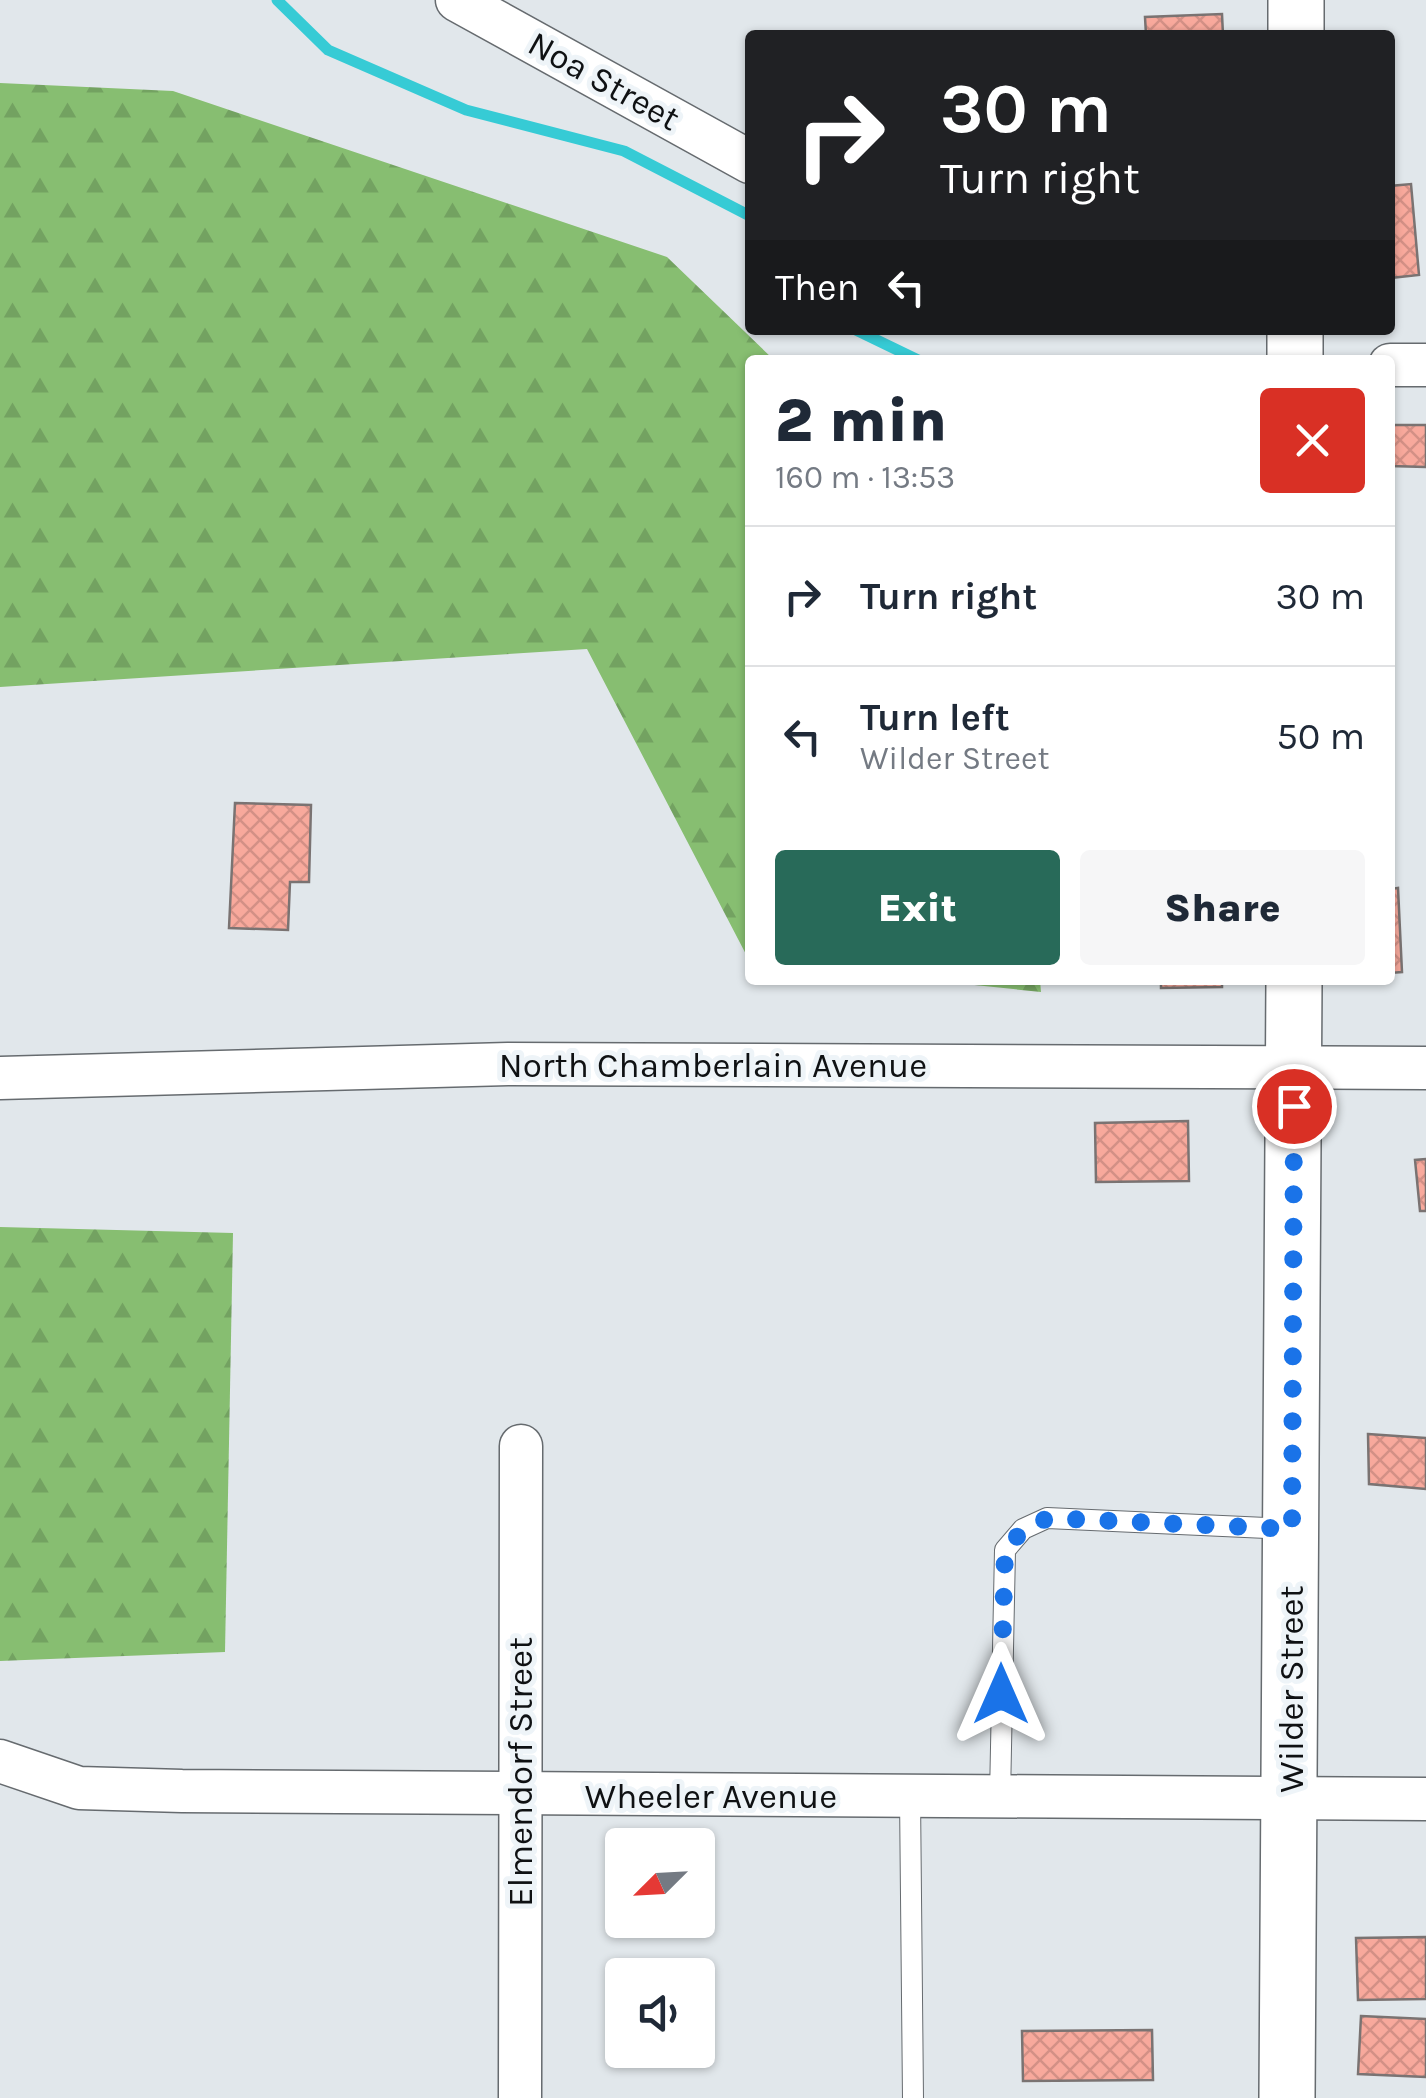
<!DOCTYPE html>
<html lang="en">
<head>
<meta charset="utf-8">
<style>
  :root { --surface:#fff; --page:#f6f6f7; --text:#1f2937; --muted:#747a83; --line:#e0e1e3; --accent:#286a59 }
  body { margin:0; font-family:Karla,sans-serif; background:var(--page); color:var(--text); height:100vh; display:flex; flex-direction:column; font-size:38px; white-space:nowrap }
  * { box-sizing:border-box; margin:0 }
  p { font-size:32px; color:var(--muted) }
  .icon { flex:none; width:55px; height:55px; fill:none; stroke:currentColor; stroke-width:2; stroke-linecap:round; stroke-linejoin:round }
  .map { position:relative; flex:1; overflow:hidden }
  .panel { position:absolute; left:745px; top:355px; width:650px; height:630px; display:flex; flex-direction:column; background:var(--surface); border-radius:10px; box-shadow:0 2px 8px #0004 }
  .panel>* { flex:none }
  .top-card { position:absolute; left:745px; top:30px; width:650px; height:305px; border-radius:10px; box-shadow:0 2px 8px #0004; background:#202124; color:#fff; overflow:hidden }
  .needle { width:65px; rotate:246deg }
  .controls { position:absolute; left:605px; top:1828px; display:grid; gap:20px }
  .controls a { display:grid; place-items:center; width:110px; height:110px; border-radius:10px; background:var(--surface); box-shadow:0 2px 8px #0004; font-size:50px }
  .pin { position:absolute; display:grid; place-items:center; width:85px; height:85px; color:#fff; margin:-42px; border:5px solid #fff; border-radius:50%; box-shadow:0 2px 10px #0007 }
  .me { position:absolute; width:110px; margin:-55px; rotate:0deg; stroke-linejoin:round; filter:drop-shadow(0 0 8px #0008) }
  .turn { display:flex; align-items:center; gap:35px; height:210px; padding:0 30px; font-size:45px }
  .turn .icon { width:130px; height:130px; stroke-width:2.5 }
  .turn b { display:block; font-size:70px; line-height:85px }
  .then { display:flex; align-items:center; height:95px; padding:0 30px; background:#0003; gap:20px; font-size:38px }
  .round { display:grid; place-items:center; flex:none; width:105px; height:105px; border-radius:10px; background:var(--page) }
  .head { display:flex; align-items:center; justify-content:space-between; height:170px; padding:0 30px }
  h1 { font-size:60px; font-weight:800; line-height:75px }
  .cta { display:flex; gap:20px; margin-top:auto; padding:20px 30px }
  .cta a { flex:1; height:115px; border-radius:10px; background:var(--accent); color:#fff; font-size:40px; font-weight:800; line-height:115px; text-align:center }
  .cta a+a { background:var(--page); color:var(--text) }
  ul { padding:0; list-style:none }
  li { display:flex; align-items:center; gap:30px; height:140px; padding:0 30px; border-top:2px solid var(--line) }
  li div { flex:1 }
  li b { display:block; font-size:38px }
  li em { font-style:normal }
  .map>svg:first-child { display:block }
  .forest { fill:url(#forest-firs) }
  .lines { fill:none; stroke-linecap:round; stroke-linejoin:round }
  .stream { stroke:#36cbd5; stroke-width:11 }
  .building { fill:url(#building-cross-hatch); stroke:#7a7372; stroke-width:2.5 }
  .lane-casing { stroke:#666b6f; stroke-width:22 }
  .street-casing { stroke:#666b6f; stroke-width:45 }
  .secondary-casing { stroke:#666b6f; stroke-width:58 }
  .lane { stroke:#fff; stroke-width:20 }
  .street { stroke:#fff; stroke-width:42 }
  .secondary { stroke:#fff; stroke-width:55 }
  .route { stroke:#1a73e8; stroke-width:18; stroke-dasharray:0 32.4 }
  .labels { text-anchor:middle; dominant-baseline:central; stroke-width:10; stroke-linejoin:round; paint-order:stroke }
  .street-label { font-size:35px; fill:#0f1113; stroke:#eef4f8 }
</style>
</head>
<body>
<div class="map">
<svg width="1426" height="2098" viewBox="0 0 1426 2098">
  <defs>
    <pattern id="forest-firs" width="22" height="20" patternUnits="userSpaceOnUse" patternTransform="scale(2.5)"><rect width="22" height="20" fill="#87be71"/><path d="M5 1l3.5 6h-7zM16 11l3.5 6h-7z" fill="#73a261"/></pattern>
    <pattern id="building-cross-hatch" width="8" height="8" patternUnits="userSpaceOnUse" patternTransform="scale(2.5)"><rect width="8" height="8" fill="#f8a99c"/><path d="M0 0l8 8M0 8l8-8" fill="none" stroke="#d39086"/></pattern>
  </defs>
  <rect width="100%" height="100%" fill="#e1e7eb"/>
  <g class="forest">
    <polygon points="0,83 173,91 667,257 774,360 750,360 750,962 587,649 0,687"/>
    <polygon points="926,980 1040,980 1041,992"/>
    <polygon points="0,1227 233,1233 225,1652 0,1661"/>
  </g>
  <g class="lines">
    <g class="stream">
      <polyline points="277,0 328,50 466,110 624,151 750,216"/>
      <polyline points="856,330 918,360"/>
    </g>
  </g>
  <g class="building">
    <polygon points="1222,14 1223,35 1146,35 1145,17"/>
    <polygon points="1411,184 1419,275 1390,278 1390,186"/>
    <polygon points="1390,425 1426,425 1426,467 1390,466"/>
    <polygon points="235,803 311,805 309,882 290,882 288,930 229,928"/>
    <polygon points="1398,888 1402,972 1390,973 1390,889"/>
    <polygon points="1161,980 1222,980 1222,987 1161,988"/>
    <polygon points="1188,1121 1189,1181 1096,1182 1095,1123"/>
    <polygon points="1426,1159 1426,1211 1420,1211 1415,1160"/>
    <polygon points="1368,1434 1426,1438 1426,1489 1369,1484"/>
    <polygon points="1426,1937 1426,1999 1358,2000 1356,1938"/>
    <polygon points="1361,2016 1426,2019 1426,2077 1358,2074"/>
    <polygon points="1152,2030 1153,2080 1023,2081 1022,2031"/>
  </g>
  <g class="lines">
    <defs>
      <g id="lane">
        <polyline points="910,1796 913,2098"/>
        <polyline points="1000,1797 1005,1550 1023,1529 1047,1518 1289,1529"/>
      </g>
      <g id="street">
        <polyline points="457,0 750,162"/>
        <polyline points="1390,365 1426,365"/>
        <polyline points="0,1078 508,1064 1426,1068"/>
        <polyline points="0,1761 79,1788 182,1791 1426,1799"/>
        <polyline points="520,2098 521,1446"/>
      </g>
      <g id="secondary">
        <polyline points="1296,35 1296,0"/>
        <polyline points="1295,360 1295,330"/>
        <polyline points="1287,2098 1294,980"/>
      </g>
    </defs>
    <use href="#lane" class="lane-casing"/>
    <use href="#street" class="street-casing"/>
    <use href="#secondary" class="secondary-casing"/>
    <use href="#lane" class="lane"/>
    <use href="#street" class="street"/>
    <use href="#secondary" class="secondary"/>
  </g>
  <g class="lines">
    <polyline class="route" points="1001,1694 1005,1550 1023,1530 1048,1518 1292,1529 1294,1106"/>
  </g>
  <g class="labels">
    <g class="street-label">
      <text transform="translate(604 81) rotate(29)">Noa Street</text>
      <text x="713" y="1065">North Chamberlain Avenue</text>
      <text transform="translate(1291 1689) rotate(-90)">Wilder Street</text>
      <text transform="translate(520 1772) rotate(-90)">Elmendorf Street</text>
      <text x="711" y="1796">Wheeler Avenue</text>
    </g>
  </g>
</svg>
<div class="controls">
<a><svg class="needle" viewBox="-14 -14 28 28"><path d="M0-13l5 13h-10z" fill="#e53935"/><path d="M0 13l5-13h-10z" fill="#747a83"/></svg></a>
<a><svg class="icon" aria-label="sound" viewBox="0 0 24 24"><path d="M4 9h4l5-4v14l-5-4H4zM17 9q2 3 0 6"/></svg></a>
</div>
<div class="pin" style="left:1294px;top:1106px;background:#d93025"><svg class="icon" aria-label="arrive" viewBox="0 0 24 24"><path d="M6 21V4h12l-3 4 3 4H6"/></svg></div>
<svg class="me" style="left:1001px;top:1694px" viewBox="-20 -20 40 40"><path d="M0-17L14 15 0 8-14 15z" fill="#1a73e8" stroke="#fff" stroke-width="4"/></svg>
<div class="top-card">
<div class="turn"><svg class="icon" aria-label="right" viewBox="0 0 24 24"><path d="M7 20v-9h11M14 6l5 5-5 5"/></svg><div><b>30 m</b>Turn right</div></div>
<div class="then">Then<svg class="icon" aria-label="left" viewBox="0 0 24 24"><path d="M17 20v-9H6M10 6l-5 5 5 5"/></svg></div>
</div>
<section class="panel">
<div class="head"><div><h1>2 min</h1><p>160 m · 13:53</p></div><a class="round" style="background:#d93025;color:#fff"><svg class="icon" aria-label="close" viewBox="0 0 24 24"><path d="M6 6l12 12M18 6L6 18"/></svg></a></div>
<ul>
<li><svg class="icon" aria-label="right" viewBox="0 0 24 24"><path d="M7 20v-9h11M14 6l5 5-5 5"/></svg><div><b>Turn right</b></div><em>30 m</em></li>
<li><svg class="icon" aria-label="left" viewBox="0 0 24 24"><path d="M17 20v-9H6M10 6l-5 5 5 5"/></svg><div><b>Turn left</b><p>Wilder Street</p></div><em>50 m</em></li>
</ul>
<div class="cta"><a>Exit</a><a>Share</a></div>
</section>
</div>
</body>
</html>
